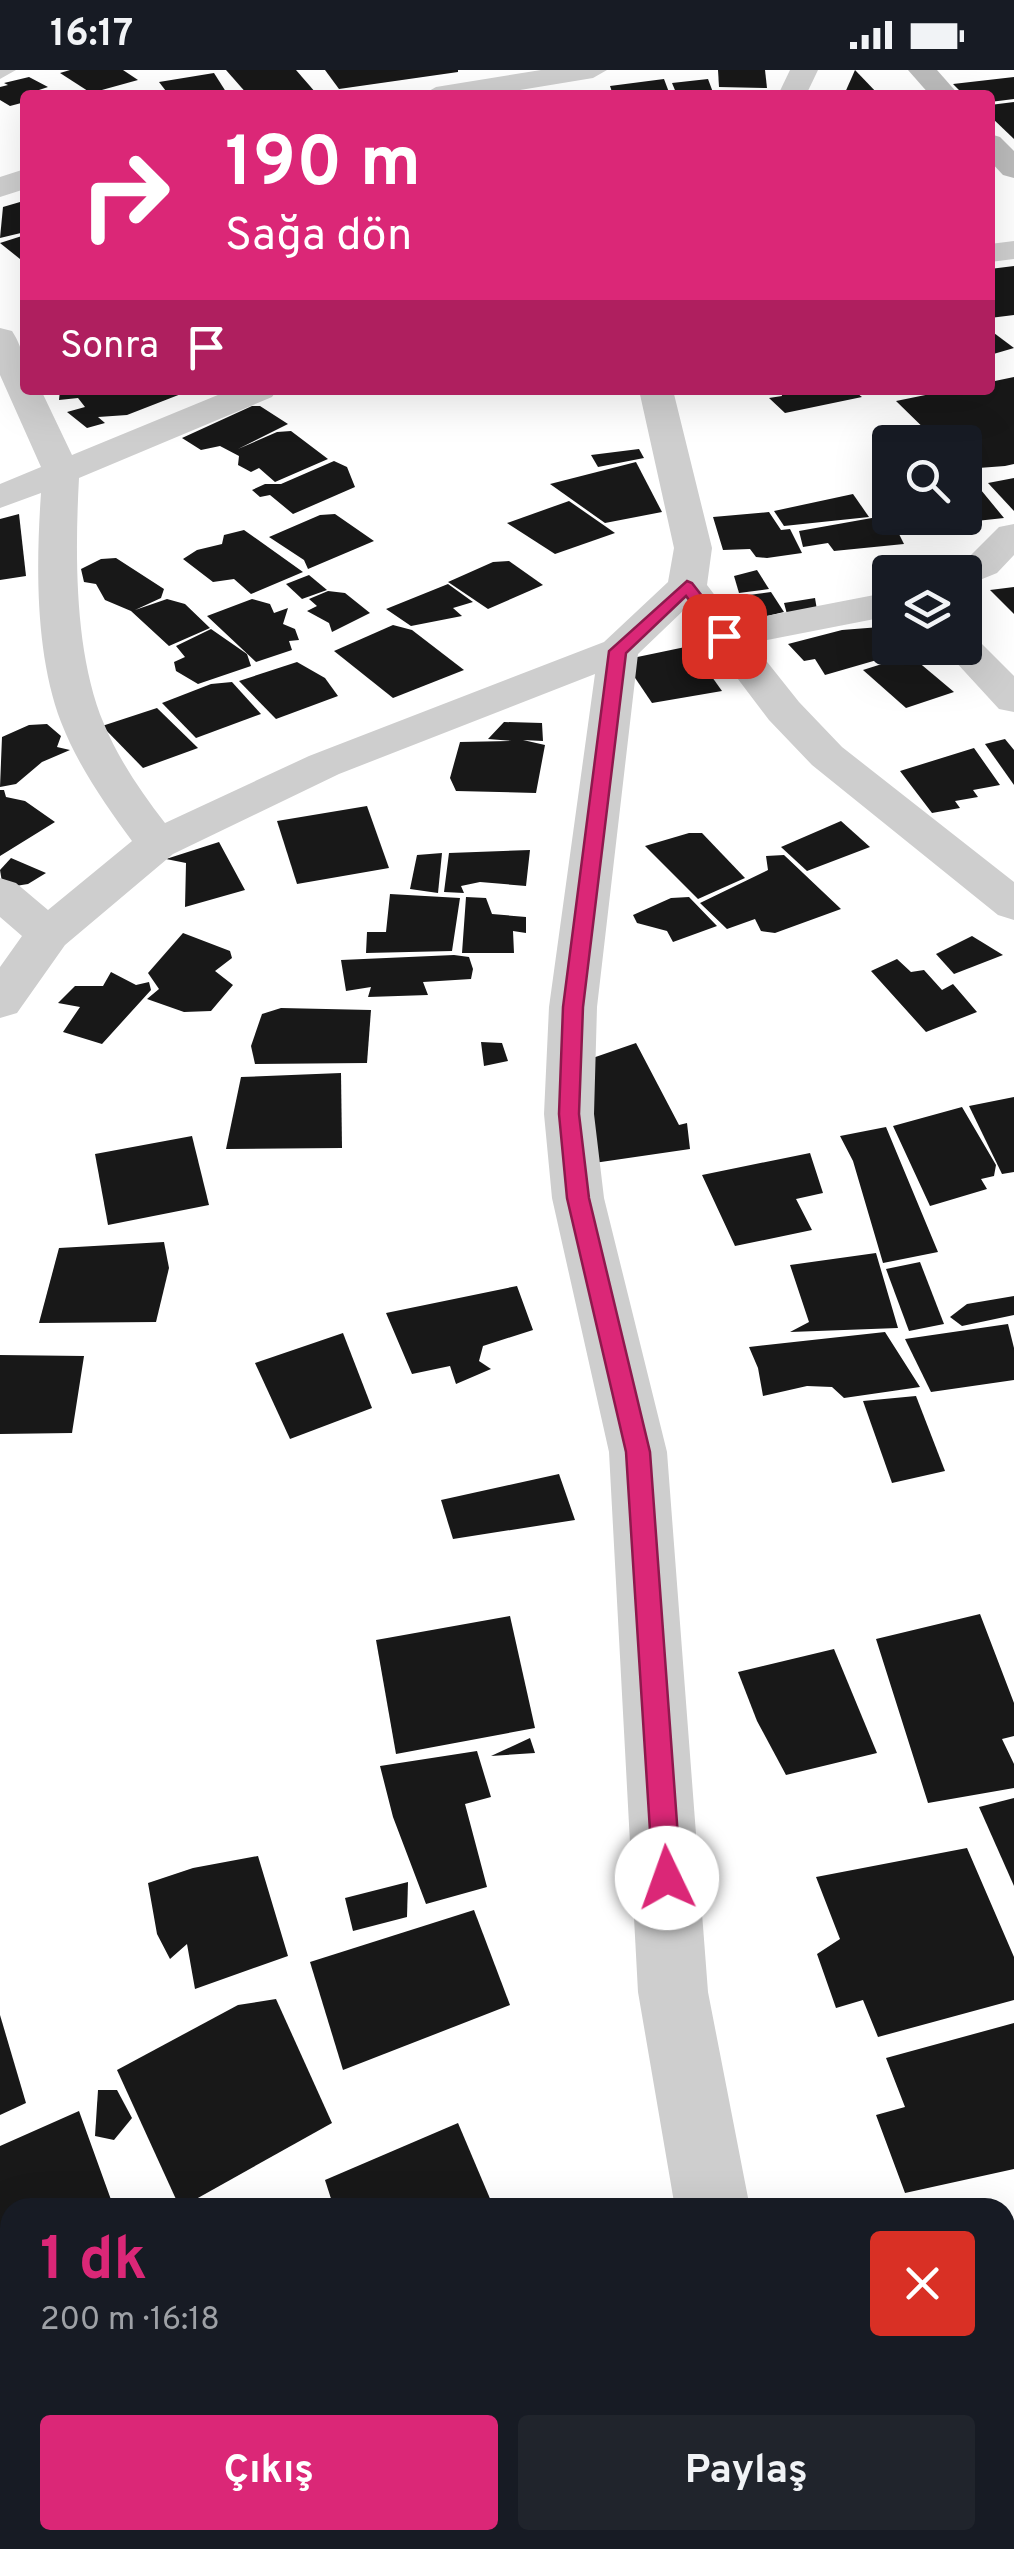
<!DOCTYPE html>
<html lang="tr">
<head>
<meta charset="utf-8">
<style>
  :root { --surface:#171b24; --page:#20242c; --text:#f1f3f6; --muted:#9ea1a6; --accent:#db2777 }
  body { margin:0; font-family:Overpass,sans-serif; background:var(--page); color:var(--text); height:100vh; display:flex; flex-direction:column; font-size:38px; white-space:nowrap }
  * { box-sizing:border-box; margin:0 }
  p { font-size:32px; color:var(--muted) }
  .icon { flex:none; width:55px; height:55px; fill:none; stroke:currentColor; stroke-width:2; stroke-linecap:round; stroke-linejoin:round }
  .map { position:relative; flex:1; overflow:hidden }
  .details { position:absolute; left:0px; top:2128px; width:1015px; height:352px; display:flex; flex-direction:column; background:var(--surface); border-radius:30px 30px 0 0; box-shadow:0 10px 40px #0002 }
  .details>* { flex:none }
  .banner { position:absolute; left:20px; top:20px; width:975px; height:305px; border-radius:10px; box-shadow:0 10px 40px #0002; background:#db2777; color:#fff; overflow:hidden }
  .fabs { position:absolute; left:872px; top:355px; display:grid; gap:20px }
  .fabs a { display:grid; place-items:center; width:110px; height:110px; border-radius:10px; background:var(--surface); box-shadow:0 10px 40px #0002; font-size:50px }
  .pin { position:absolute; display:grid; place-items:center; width:85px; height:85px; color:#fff; margin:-42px; border-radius:20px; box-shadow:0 5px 15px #0006 }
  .me { position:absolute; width:110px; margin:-55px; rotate:357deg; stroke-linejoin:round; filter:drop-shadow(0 0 8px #0008) }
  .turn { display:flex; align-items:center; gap:35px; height:210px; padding:0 40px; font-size:45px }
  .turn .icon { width:130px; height:130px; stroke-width:2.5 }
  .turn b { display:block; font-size:70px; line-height:85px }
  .then { display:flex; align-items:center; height:95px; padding:0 40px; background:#0003; gap:20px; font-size:38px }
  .round { display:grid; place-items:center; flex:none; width:105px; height:105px; border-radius:10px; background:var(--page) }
  .overview { display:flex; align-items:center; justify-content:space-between; height:170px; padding:0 40px }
  h1 { font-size:60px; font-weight:700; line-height:75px; color:var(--accent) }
  .cta { display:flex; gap:20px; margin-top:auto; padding:20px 40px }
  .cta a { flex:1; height:115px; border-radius:10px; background:var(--accent); color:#fff; font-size:40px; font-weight:700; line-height:115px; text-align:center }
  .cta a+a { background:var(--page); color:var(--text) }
  .status { display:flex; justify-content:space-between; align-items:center; height:70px; padding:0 50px; background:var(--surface); direction:ltr }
  .status svg { height:28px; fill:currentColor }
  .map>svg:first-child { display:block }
  .building { fill:#181818 }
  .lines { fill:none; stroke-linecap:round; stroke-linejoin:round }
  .street { fill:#cecece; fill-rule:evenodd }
  .secondary { fill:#bbb; fill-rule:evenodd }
  .route { fill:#db2777; stroke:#8e194d; stroke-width:2.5 }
</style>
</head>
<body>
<div class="status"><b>16:17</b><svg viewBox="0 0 49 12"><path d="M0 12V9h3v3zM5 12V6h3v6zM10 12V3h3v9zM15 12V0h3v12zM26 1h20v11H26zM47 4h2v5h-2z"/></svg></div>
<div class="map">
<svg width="1014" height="2479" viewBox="0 0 1014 2479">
  <rect width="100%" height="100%" fill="#fff"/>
  <g class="building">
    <polygon points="70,0 123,0 138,10 91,23 60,3"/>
    <polygon points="226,0 296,0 316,23 248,25"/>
    <polygon points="325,0 458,0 458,2 339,19"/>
    <polygon points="718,0 765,0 767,18 719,17"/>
    <polygon points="855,0 879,25 844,25"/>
    <polygon points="214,3 228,25 169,25 159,12"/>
    <polygon points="29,7 48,17 33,22 41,25 25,25 25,32 10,36 0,30 0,17 8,15 4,13"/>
    <polygon points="1014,7 1014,29 990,32 990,25 964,25 953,14"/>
    <polygon points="664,9 670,25 613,25 610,16"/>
    <polygon points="708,9 714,25 677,25 672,13"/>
    <polygon points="1014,32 1014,69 990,46 990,35"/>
    <polygon points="20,132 25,133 25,162 0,168 3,137"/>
    <polygon points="25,165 25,193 0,173"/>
    <polygon points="1014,196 1014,245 990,248 990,199"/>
    <polygon points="990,260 1014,278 990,285"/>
    <polygon points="1014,307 1014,394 1005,396 965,399 965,372 938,372 896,331 950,320 990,320 990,312"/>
    <polygon points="60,320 176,320 181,324 127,345 98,347 105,353 87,358 67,342 85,337 78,328 59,330"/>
    <polygon points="781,320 853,320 862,327 785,343 769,328 782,326"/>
    <polygon points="252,336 260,336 288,354 238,379 277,362 291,361 328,389 275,412 259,398 251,402 238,395 239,386 220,376 201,380 182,368"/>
    <polygon points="639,379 644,388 598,397 591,385"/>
    <polygon points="334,391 347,397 355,417 293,444 270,425 260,427 252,420 265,414 281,414"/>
    <polygon points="636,392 662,442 605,453 550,414"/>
    <polygon points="1014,408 1014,441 988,413"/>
    <polygon points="981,420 1004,448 930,456 924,448 965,448 965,423"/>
    <polygon points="853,424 869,447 784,456 774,441"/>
    <polygon points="569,431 615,463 555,484 507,453"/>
    <polygon points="769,442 781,460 790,459 802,483 767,488 756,487 750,479 723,480 713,447"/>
    <polygon points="19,444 26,506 0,510 0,449"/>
    <polygon points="335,444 374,471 308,499 304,490 269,467 320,445"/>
    <polygon points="883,446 891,448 904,474 834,481 828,473 803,477 799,461"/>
    <polygon points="244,460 303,502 251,524 234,509 213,512 183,489 197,480 222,474 224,465"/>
    <polygon points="116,488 164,519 161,528 135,540 167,529 185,534 210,558 169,576 131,541 105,530 96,514 84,512 81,499 101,489"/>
    <polygon points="509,491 543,515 488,539 448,512 493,492"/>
    <polygon points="757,500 769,519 739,523 734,506"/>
    <polygon points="309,505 327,520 302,529 286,514"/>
    <polygon points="448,514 473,532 453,538 462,546 411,556 386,539"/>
    <polygon points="1014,517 1014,544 990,520"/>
    <polygon points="328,521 345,523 370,543 332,562 329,553 307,541 317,536 309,529"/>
    <polygon points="771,522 784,542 750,550 741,526"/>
    <polygon points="815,528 817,540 787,544 784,533"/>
    <polygon points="252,529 270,534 274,543 288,538 283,554 295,559 299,570 289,571 292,580 256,592 207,546"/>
    <polygon points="393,555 412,560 464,600 393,628 334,581"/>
    <polygon points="880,557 890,566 890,578 908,581 825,605 815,589 804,591 788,574 842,560"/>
    <polygon points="211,559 247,584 251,596 198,614 176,601 174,592 185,587 176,576"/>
    <polygon points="690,576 722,621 652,633 623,590"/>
    <polygon points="910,585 954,622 906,638 863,600"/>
    <polygon points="297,592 325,608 338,626 276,649 239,611"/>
    <polygon points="232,612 261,644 196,668 162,633 211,614"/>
    <polygon points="157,638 198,678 143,698 102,656"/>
    <polygon points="504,652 542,653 543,671 523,670 545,675 536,723 456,721 450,708 460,672 512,671 488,669"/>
    <polygon points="47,654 61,666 57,677 70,680 42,692 16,714 0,717 2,667 29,655"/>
    <polygon points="1005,669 1014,680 1014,715 985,674"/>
    <polygon points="974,678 1000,715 973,720 978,727 955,731 960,738 932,743 900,701"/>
    <polygon points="0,720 4,720 6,727 25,731 55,752 0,786"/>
    <polygon points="367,736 389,798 297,814 277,751"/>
    <polygon points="841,751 870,777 807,801 781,777"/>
    <polygon points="689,763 702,763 745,808 698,829 645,776"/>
    <polygon points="219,772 245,820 185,837 186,793 166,789"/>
    <polygon points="530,780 526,816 480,812 461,816 464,823 444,822 449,783"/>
    <polygon points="442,783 438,823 410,819 417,785"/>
    <polygon points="784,785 841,839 775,863 761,861 755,849 727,859 700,833 768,800 766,786"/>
    <polygon points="11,788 46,803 28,814 3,818 0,800"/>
    <polygon points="390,824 460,828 452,881 366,883 367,862 386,862"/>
    <polygon points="466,827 486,828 492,844 526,847 526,863 513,861 514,883 462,883"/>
    <polygon points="689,827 717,856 673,872 667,861 637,853 633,845 671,828"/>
    <polygon points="183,863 230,881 232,888 215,901 233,915 211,941 184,942 147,929 159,919 148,903"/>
    <polygon points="972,866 1003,885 954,904 936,884"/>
    <polygon points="454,885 469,887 473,899 471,909 423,912 428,925 368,927 371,917 346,921 341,890"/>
    <polygon points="897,889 911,902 924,900 942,920 953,914 977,942 926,962 871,901"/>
    <polygon points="111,902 136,915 149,912 151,920 102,974 63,962 80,937 58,933 75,916 103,916"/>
    <polygon points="281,938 371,940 367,993 255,994 251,976 262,944"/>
    <polygon points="481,972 502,973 508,991 484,996"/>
    <polygon points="636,973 679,1055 687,1053 690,1079 594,1093 581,992"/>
    <polygon points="341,1003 342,1078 226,1079 241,1007"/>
    <polygon points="1014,1027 1014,1102 1002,1104 969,1036"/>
    <polygon points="962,1037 996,1095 994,1106 981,1109 987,1119 930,1136 893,1056"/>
    <polygon points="886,1057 938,1182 883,1193 853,1091 840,1066"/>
    <polygon points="192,1066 209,1135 108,1155 95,1084"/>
    <polygon points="810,1083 823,1123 796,1129 812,1160 735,1176 702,1105"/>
    <polygon points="164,1172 169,1198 156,1252 39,1253 59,1178"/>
    <polygon points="876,1183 898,1258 790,1262 809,1252 790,1195"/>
    <polygon points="920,1192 944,1254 909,1261 886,1199"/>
    <polygon points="517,1216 533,1260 483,1276 479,1291 491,1299 456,1314 450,1296 412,1304 386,1243"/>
    <polygon points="1014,1226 1014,1245 962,1256 950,1247 967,1234"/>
    <polygon points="1008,1254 1014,1278 1014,1310 931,1322 905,1269"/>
    <polygon points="885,1262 920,1317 844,1328 832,1317 807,1316 763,1326 758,1298 749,1277"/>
    <polygon points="343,1263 372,1338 290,1369 255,1293"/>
    <polygon points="0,1285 84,1286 72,1363 0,1364"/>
    <polygon points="916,1326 945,1401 892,1413 863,1331"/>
    <polygon points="559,1404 575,1450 453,1469 441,1430"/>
    <polygon points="980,1544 1014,1633 1014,1666 1002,1669 1014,1694 1014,1718 928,1733 876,1569"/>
    <polygon points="510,1546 535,1658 396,1684 376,1570"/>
    <polygon points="834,1579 877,1683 786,1705 757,1651 738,1602"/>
    <polygon points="530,1668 535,1683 491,1686"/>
    <polygon points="477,1681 491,1727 465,1734 487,1817 426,1834 393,1747 380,1696"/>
    <polygon points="1014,1728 1014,1816 979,1737"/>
    <polygon points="967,1778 1014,1887 1014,1930 878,1967 863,1930 836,1938 817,1884 840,1869 816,1807"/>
    <polygon points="258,1786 288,1886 195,1919 187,1874 170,1889 157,1864 148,1813 193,1798"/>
    <polygon points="408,1812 407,1847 353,1861 345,1828"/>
    <polygon points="474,1840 510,1935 343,2000 310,1892"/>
    <polygon points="276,1929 332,2053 180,2138 117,2000 238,1935"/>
    <polygon points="0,1945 26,2033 0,2045"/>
    <polygon points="1014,1953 1014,2099 905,2123 876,2045 905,2037 886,1988"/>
    <polygon points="98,2020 117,2020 132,2048 114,2070 95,2066"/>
    <polygon points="79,2041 114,2138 10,2138 10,2221 4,2208 0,2210 0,2076"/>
    <polygon points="458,2053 494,2138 334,2138 325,2110"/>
    <polygon points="1014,2273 1014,2417 1005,2419 1005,2276"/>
    <polygon points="7,2361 10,2470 40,2470 32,2479 0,2479 0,2364"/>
    <polygon points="345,2470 379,2470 385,2479 328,2479"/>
  </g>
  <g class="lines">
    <g class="street">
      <polygon points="0,0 16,0 0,9"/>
      <polygon points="541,0 607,0 593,8 489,25 422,25 436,17"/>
      <polygon points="790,0 818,0 806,25 778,25"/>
      <polygon points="25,99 25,119 0,127 0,107"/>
      <polygon points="1014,171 1014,189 990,192 990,174"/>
      <path d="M0,258L12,261C25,281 25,297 25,320H41L72,385L230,320H277L272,327L79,408C75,483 74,583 104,654C119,690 141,722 165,753L309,686L604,572L668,512L674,478L639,320H673L712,478L707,515L735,552L890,522V546L752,573L799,632L842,677L1014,812V850L998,845L812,695L769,650L685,539L638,584L597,937L594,1044L604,1128L667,1382L708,1922L750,2138H675L638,1922L609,1382L552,1128L544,1044L549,937L595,604L339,704L173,784L65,875L17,943L0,948V897L22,866L0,847V808L16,813L48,840L132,771C105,734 78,696 61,652C35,583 36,496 41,423L0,438V414L41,397L0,305Z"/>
      <polygon points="1014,454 1014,485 997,503 965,516 965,502 947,502 969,487 999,457"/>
      <polygon points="965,566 977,569 1014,606 1014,642 999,639 943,578 965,578"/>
      <polygon points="747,2470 829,2470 831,2479 749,2479"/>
    </g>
    <g class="secondary">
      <polygon points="908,0 937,0 959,25 930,25"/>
      <polygon points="990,64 1000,67 1014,81 1014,108 1003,105 990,91"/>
    </g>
  </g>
  <polygon class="route" points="687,511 692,513 733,566 718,569 686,526 626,583 583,937 579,1044 589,1128 650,1382 681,1808 677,1818 667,1821 657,1818 653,1808 626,1382 567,1128 559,1044 563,937 609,581"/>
</svg>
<div class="fabs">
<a><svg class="icon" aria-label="search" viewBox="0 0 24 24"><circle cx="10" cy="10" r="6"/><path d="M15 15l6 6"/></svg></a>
<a><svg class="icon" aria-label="layers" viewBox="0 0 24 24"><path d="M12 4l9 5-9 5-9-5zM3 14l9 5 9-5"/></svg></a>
</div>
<div class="pin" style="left:724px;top:566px;background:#d93025"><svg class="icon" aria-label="arrive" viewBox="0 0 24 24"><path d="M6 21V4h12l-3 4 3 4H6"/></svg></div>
<svg class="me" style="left:667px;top:1808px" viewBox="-20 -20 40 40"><circle r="19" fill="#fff"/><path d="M0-13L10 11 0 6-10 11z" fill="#db2777"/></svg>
<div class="banner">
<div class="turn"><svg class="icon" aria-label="right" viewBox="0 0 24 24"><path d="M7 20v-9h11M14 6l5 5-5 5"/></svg><div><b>190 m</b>Sağa dön</div></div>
<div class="then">Sonra<svg class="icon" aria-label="arrive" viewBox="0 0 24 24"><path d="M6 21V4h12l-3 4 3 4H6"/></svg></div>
</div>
<section class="details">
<div class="overview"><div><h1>1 dk</h1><p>200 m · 16:18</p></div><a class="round" style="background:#d93025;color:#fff"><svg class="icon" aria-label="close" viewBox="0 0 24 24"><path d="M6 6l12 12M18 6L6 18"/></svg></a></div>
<div class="cta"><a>Çıkış</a><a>Paylaş</a></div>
</section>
</div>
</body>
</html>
